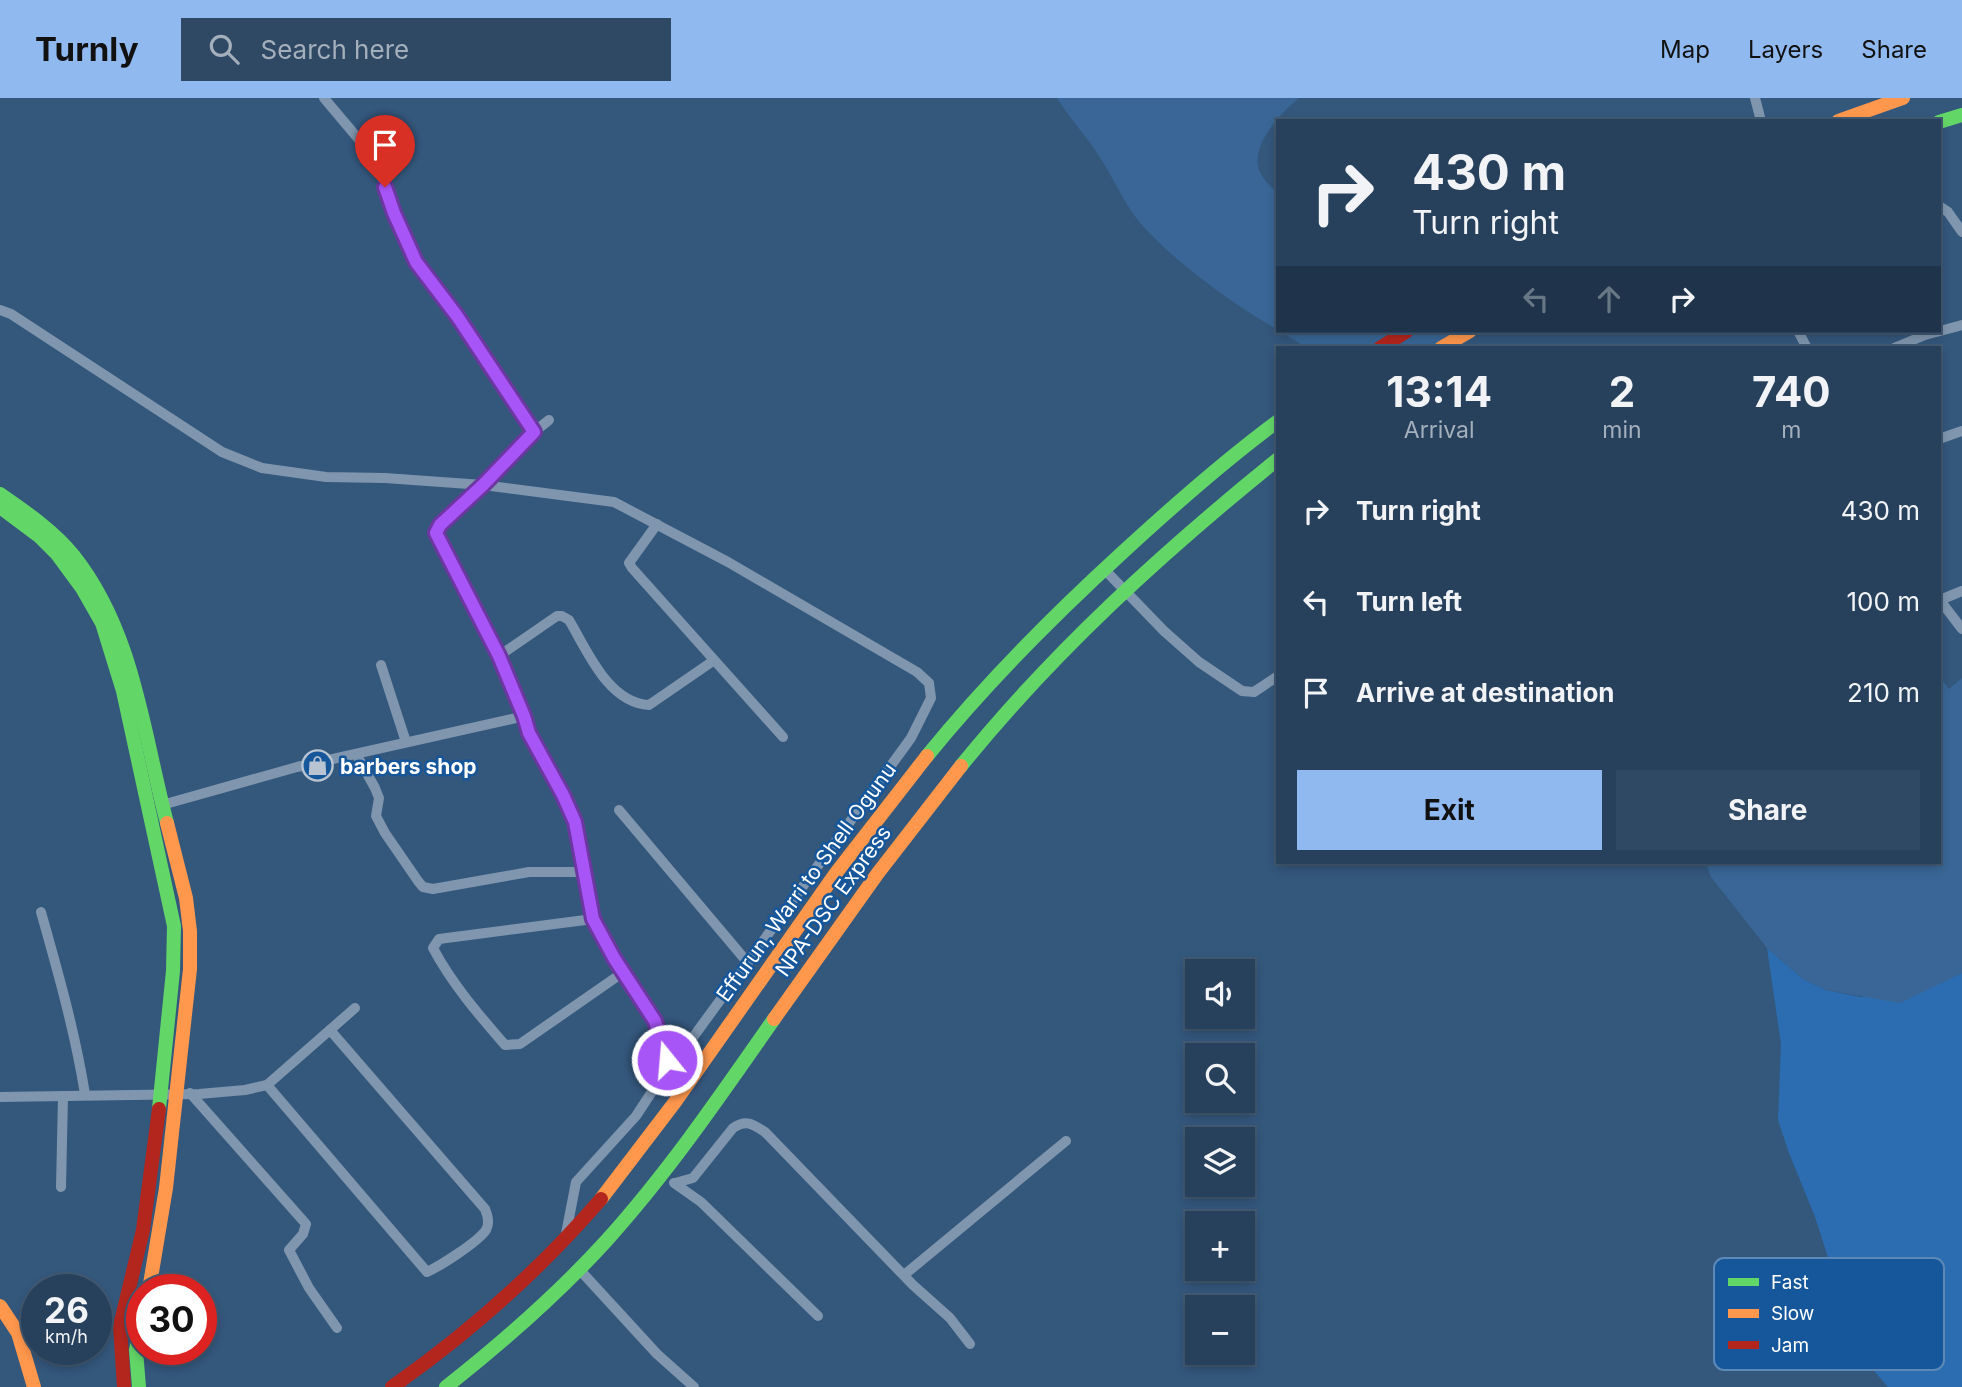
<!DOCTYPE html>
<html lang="en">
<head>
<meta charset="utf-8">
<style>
  :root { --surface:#27415d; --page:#2f4863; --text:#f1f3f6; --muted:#a4afbc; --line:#435a72; --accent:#90b9f0 }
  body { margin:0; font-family:Inter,sans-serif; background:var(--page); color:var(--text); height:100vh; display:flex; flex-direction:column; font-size:26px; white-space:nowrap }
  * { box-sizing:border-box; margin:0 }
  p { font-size:23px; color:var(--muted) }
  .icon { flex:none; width:38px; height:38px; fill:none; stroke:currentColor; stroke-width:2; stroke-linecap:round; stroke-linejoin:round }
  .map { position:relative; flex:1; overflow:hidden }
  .panel { position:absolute; left:1276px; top:248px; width:665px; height:518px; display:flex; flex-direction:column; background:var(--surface); border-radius:0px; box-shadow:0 4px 10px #0003,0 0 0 2px var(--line) }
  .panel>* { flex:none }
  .banner { position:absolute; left:1276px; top:21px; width:665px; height:214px; border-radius:0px; box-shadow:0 4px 10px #0003,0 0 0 2px var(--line); background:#27415d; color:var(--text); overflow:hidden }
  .buttons { position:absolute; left:1185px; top:861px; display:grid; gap:14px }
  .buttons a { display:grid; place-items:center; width:70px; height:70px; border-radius:0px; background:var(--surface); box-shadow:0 4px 10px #0003,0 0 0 2px var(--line); font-size:35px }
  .speed { position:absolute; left:21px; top:1176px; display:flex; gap:14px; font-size:35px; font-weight:700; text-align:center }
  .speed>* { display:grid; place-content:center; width:91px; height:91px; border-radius:50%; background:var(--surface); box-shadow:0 4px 10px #0003,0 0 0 2px var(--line); line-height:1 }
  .speed small { font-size:18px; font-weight:400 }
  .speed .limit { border:10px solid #d22; background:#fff; color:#111 }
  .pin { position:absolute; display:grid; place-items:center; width:60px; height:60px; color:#fff; margin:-72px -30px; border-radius:50% 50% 50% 0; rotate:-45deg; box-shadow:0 0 7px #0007 }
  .pin .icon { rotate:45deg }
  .me { position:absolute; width:77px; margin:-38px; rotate:343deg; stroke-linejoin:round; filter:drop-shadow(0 0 5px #0008) }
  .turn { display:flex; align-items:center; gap:24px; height:147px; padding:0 21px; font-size:32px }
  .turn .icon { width:91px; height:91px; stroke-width:2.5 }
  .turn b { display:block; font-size:49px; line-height:60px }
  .lanes { display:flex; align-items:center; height:66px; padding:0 21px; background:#0003; justify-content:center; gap:35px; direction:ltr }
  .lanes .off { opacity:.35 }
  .eta { display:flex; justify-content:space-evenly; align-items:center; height:119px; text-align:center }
  .eta b { font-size:42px; font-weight:700; line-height:49px }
  .primary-button { display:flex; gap:14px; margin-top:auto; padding:14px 21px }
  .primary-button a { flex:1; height:80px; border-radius:0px; background:var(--accent); color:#111; font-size:28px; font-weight:700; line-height:80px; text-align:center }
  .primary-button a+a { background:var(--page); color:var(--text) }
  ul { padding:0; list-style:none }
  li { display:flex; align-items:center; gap:21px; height:91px; padding:0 21px }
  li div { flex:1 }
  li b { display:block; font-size:26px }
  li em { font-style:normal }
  header { display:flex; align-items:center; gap:42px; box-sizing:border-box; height:98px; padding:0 35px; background:var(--accent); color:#111 }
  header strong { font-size:33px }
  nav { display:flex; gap:38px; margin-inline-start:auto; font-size:24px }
  .search { width:490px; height:63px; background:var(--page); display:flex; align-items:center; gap:18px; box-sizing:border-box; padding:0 24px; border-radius:0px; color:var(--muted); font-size:26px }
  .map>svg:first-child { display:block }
  .green { fill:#2b6db0 }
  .water { fill:#396696 }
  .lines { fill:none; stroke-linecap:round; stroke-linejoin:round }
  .street { stroke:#7f96ae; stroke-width:10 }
  .fast { stroke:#63d668; stroke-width:14 }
  .slow { stroke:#ff974d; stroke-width:14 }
  .jam { stroke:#b3261e; stroke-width:14 }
  .route-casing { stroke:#6d37a1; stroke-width:18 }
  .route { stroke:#a855f7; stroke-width:12 }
  .labels { text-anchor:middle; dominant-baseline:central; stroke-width:5; stroke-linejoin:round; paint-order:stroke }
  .poi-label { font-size:21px; font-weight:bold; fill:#fff; stroke:#16569a; text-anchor:start }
  .street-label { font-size:21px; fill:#fff; stroke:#16569a }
  .key { fill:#16569a; stroke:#5c89b8; stroke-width:2 }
  .key-label { font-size:19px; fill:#fff }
</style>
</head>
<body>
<header>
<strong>Turnly</strong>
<div class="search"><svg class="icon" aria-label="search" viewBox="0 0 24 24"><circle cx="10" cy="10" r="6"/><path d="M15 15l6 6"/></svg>Search here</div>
<nav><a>Map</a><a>Layers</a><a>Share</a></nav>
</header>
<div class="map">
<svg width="1962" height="1289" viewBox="0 0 1962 1289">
  <rect width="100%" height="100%" fill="#34577c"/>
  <polygon class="green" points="1767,850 1803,881 1826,892 1861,899 1941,884 1962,875 1962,1289 1888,1289 1875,1274 1845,1212 1815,1119 1789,1055 1778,1022 1781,946"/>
  <g class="water">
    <path d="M1057,0H1299C1281,15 1254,43 1258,68C1260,79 1270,88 1277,94V231C1234,208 1159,153 1131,113C1120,96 1112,78 1101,61C1088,40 1070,21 1057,0Z"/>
    <polygon points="1280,233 1443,233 1470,250 1307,250"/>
    <polygon points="1939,578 1949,591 1962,580 1962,875 1900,905 1826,892 1803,881 1767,850 1711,779 1706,765 1939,765"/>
  </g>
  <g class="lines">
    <g class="street">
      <polyline points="324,0 377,63 394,115 417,164 457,218 534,334"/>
      <polyline points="1755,0 1761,23"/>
      <polyline points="1939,108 1948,114 1962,134"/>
      <polyline points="0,212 11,216 222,354 262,370 326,379 385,380 483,387 614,404 728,464 917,574 929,585 931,600 911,640 694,938 667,963"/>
      <polyline points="1798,233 1807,250"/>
      <polyline points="1894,250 1925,237 1962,227"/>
      <polyline points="549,322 534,334 483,387 441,427 436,435 499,558 525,618 529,635 563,697 575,724 593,821 614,860 655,923 667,963 655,989 636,1018 576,1084 565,1141"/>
      <polyline points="1939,341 1962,333"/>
      <polyline points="657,426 629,465 632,470 783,639"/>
      <polyline points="1104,471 1164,533 1199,564 1242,593 1254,594 1278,578"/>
      <polyline points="1939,501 1962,531"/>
      <polyline points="1940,502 1962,493"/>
      <path d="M499,558L557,518H562L569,522C587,552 608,605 649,607L713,563"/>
      <polyline points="381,567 406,644"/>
      <polyline points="356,656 375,690 379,700 376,718 385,735 418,783 423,789 433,791 529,774 584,774"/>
      <polyline points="162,707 297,669 525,618"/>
      <polyline points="619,712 748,865"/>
      <path d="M41,814C58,874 75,934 85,996"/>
      <path d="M593,821L439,841L433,850C452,886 479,917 505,947L520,946L625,873"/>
      <path d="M267,987L427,1174C440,1168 478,1144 486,1132C490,1125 488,1118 485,1111L330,932"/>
      <polyline points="190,995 306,1126 303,1136 289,1152 309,1190 337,1230"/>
      <polyline points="0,999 199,996 245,992 267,987 355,910"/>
      <polyline points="674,1085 701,1104 818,1218"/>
      <path d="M675,1085L693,1080L733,1030C746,1021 753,1026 765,1034L913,1187L950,1220L970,1246"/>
      <polyline points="61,1089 63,998"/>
      <polyline points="579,1171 657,1256 694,1289"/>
      <polyline points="904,1177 1066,1043"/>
    </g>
    <g class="fast">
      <polyline points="1939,24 1962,17"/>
      <path d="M0,396C26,414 54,433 74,458C134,534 143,634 167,725"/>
      <polyline points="0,409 40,439 57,456 82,490 102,525 123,593 174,828 173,873 159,1011"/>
      <path d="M927,658C987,584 1053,518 1123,454C1173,408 1224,363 1278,323"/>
      <path d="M961,668C1054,553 1163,454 1278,361"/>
      <polyline points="139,1289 136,1252 142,1220"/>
      <path d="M446,1289C503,1244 558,1196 607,1142C669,1073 721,997 774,921"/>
    </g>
    <g class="slow">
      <polyline points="1838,23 1903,0"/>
      <polyline points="1441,250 1470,233"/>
      <polyline points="774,921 878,775 961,668"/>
      <polyline points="601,1101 675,1004 836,775 927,658"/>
      <polyline points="149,1192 166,1090 190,871 190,833 186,800 167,725"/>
      <polyline points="0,1208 18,1235 34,1289"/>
    </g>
    <g class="jam">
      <polyline points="1380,250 1407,233"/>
      <polyline points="124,1289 120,1228 143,1132 159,1011"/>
      <path d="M392,1289C470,1234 539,1173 601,1101"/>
    </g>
  </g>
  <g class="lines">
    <defs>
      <polyline id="route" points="385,89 394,115 416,164 457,218 534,334 483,387 440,427 436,435 499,558 524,618 529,635 563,697 575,724 593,821 614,860 655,923 667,962"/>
    </defs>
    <use href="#route" class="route-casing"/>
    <use href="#route" class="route"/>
  </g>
  <defs>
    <symbol id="shop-ring" viewBox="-11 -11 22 22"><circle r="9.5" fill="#16569a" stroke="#b8c4d1" stroke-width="1.5"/><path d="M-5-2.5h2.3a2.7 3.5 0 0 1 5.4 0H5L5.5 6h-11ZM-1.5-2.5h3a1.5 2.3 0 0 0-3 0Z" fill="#b8c4d1"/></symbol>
  </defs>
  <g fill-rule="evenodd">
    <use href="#shop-ring" x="300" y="650" width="35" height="35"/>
  </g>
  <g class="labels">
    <g class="poi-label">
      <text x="340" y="668">barbers shop</text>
    </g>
    <g class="street-label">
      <text transform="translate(806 784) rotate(-54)">Effurun, Warri to Shell Ogunu</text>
      <text transform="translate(833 803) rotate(-54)">NPA-DSC Express</text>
    </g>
  </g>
  <rect x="1714" y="1160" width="230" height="112" rx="10" class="key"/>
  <rect x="1728" y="1180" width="31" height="8" fill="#63d668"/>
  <rect x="1728" y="1211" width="31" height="9" fill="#ff974d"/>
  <rect x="1728" y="1243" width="31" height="8" fill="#b3261e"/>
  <g class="key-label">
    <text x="1771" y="1191">Fast</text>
    <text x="1771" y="1222">Slow</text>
    <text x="1771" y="1254">Jam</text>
  </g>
</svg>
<div class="buttons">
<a><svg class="icon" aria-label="sound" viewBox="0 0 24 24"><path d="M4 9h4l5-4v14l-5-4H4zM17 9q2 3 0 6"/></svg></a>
<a><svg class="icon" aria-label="search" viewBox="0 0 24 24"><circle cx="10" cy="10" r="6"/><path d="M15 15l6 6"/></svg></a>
<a><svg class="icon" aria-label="layers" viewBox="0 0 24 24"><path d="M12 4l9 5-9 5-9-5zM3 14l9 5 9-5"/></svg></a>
<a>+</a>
<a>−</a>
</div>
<div class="speed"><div>26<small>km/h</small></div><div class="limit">30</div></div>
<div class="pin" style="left:385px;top:89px;background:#d93025"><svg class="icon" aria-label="arrive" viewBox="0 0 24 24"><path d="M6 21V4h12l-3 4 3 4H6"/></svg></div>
<svg class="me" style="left:667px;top:962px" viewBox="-20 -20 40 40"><circle r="17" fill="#a855f7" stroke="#fff" stroke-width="3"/><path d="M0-11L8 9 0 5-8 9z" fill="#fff"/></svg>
<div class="banner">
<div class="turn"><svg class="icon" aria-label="right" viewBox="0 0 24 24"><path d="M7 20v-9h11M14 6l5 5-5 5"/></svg><div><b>430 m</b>Turn right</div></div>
<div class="lanes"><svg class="icon off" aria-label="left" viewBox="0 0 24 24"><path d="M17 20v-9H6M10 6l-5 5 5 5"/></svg><svg class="icon off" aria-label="ahead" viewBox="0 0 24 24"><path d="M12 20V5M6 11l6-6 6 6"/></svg><svg class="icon" aria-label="right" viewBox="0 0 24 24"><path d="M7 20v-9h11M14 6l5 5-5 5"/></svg></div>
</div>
<section class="panel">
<div class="eta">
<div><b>13:14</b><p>Arrival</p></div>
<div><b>2</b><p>min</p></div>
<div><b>740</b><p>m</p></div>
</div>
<ul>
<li><svg class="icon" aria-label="right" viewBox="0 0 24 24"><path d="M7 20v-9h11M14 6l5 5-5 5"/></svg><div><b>Turn right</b></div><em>430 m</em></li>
<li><svg class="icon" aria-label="left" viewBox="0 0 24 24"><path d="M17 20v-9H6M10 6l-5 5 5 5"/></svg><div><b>Turn left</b></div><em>100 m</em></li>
<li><svg class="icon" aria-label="arrive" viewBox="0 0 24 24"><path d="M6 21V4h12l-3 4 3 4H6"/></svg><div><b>Arrive at destination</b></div><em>210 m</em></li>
</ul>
<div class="primary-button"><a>Exit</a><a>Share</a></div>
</section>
</div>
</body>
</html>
